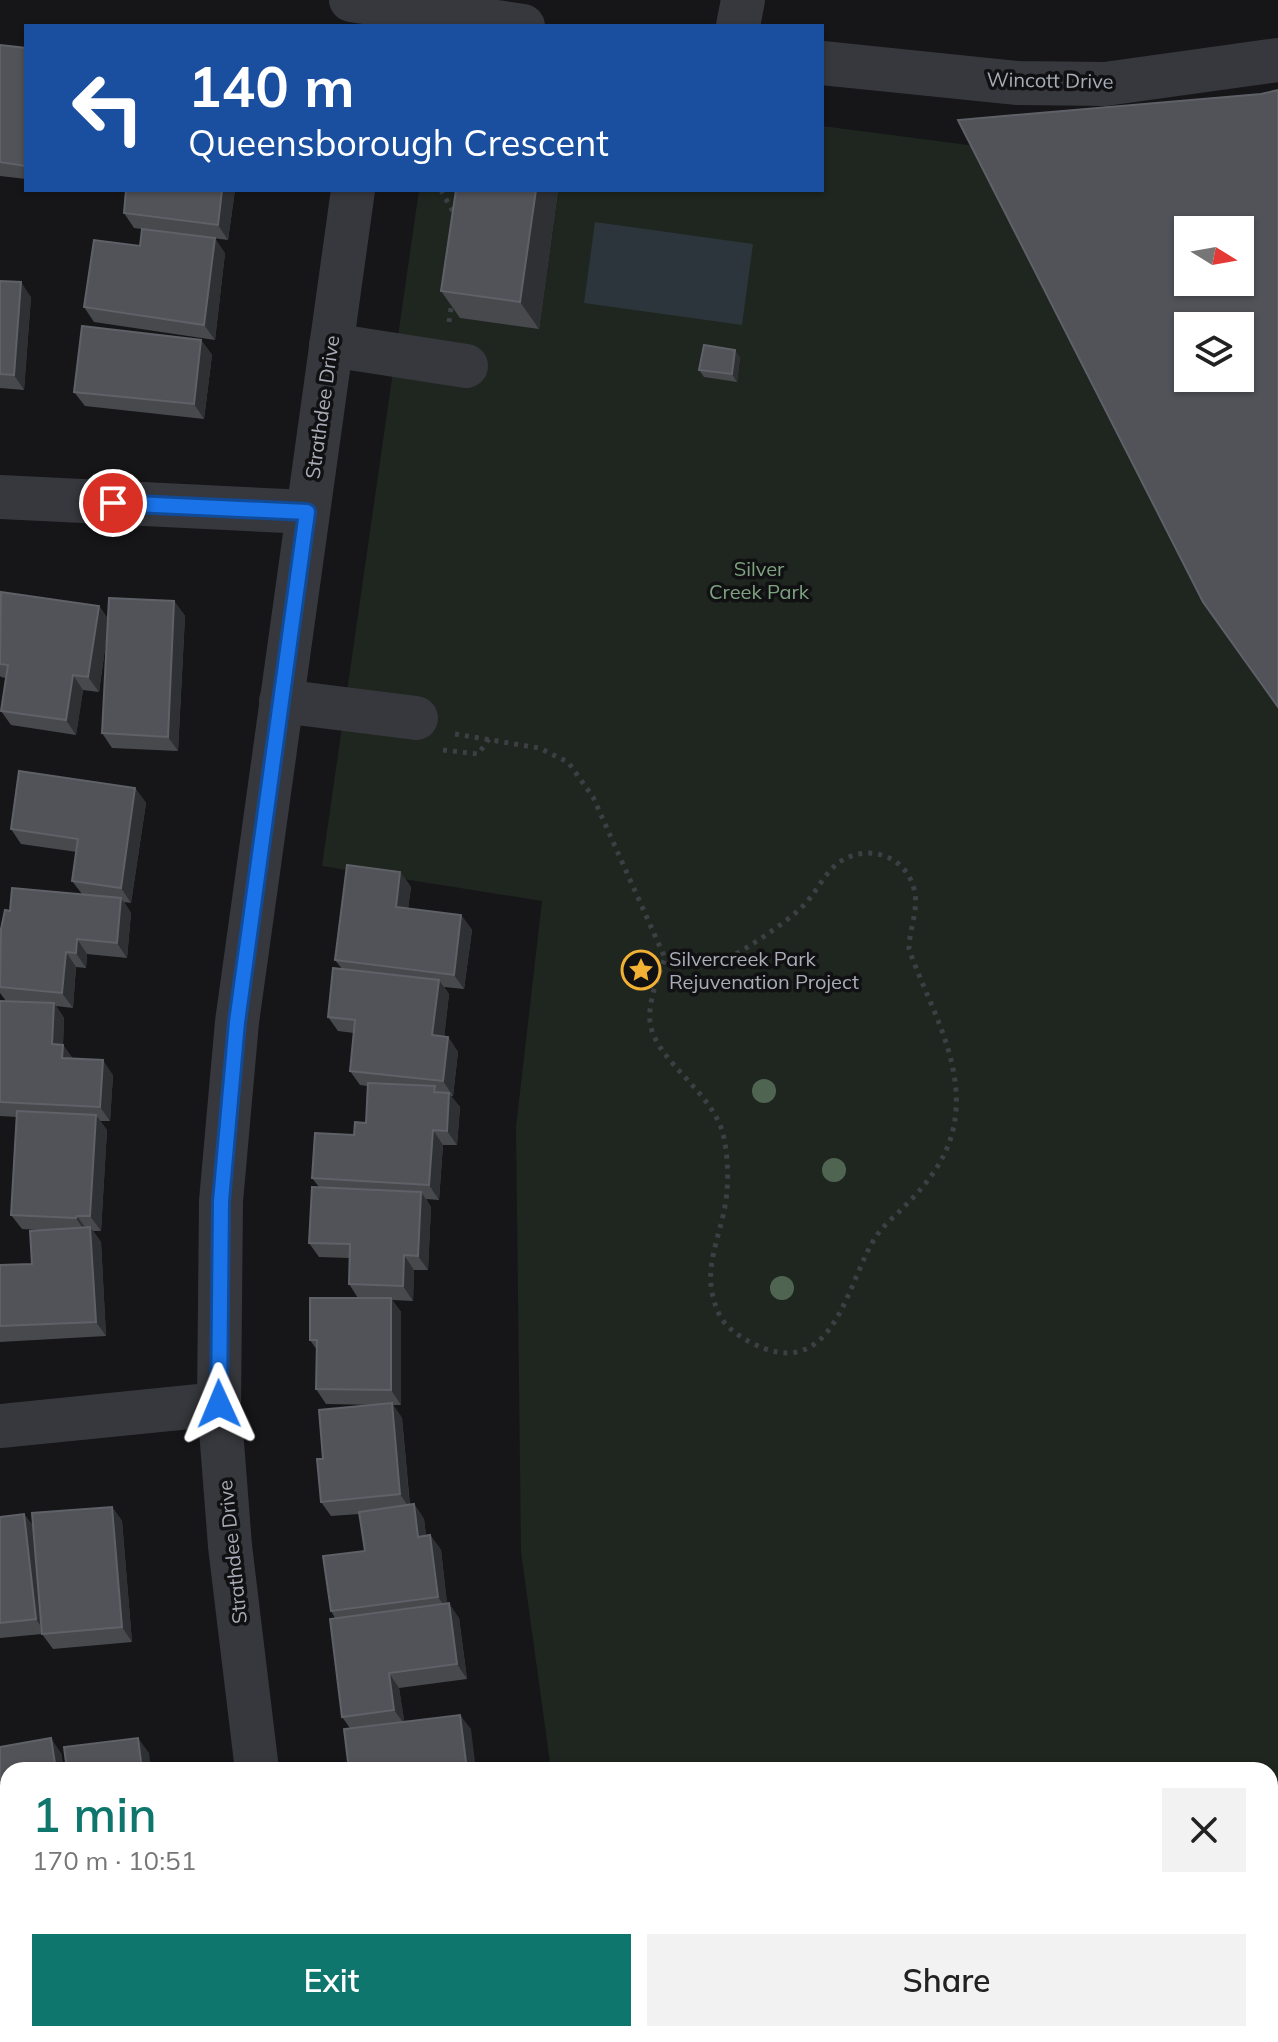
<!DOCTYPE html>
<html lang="en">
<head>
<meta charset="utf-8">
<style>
  :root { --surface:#fff; --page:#f2f2f2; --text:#222; --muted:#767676; --accent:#0f766e }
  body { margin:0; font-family:Mulish,sans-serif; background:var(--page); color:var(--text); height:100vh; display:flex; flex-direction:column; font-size:30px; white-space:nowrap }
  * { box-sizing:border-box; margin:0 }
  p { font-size:26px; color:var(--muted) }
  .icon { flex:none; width:44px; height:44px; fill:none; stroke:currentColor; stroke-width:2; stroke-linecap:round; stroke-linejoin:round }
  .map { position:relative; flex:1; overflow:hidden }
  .side { position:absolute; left:0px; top:1762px; width:1278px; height:280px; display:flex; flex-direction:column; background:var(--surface); border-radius:24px 24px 0 0; box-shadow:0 2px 6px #0004 }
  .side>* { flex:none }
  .guide { position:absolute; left:24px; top:24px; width:800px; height:168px; border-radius:0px; box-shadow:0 2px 6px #0004; background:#1a4fa0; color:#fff; overflow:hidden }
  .needle { width:52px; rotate:101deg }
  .tools { position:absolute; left:1174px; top:216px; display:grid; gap:16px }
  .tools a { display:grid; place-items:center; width:80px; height:80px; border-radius:0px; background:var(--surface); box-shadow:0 2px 6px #0004; font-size:40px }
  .pin { position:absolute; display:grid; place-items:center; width:68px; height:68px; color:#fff; margin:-34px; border:4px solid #fff; border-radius:50%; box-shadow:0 2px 8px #0007 }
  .me { position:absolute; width:88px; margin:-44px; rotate:359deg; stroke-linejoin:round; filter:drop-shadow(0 0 6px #0008) }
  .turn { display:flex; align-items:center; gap:28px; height:168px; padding:0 32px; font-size:36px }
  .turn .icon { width:104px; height:104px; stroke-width:2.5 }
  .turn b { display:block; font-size:56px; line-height:68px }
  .round { display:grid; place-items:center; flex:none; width:84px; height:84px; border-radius:0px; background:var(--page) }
  .headline { display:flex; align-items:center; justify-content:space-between; height:136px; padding:0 32px }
  h1 { font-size:48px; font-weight:600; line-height:60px; color:var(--accent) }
  .cta { display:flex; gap:16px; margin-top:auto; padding:16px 32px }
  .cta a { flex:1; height:92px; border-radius:0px; background:var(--accent); color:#fff; font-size:32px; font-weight:600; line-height:92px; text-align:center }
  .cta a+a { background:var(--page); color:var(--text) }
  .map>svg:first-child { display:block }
  .green { fill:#1e261f }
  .water { fill:#2c353c }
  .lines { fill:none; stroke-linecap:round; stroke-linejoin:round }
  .path { stroke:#3d3f44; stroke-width:5; stroke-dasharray:4 6; stroke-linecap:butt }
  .minor { stroke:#37383d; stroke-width:44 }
  .tree { fill:#506452 }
  .wall { fill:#47494d }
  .shaded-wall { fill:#2f3033 }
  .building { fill:#525359; stroke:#5f6168; stroke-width:2; fill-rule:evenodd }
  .route-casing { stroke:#114b97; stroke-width:20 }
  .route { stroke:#1a73e8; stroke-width:14 }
  .labels { text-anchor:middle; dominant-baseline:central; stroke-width:7; stroke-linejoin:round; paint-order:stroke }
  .street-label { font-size:20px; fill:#a8adb8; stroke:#111113 }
  .park-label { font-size:20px; fill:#7fa381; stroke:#111113 }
  .poi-label { font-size:20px; fill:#a8adb8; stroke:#111113; text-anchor:start }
</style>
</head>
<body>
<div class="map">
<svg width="1278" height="2042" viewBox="0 0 1278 2042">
  <rect width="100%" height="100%" fill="#161618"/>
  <polygon class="green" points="822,126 976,146 1222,629 1278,708 1278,2042 588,2042 587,2034 1270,2034 1270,1770 551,1770 521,1552 516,1127 542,901 322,866 419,190 822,190"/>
  <polygon class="water" points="595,222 753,244 742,325 584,303"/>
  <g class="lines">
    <g class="path">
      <polyline points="441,190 456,217"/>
      <polyline points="449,322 452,301"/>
      <path d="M455,734L539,748L568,762L593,797L665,958C682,960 702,965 720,961C738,956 788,921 802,907C816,894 825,871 841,861C872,842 910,859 915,894C918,911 909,931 909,949C927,1001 960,1053 956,1110C953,1152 931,1180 902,1209C894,1217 884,1225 877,1235C848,1277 837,1376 763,1348C748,1342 728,1331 720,1316C702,1279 714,1253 723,1216C729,1191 729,1164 724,1138C715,1092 655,1062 650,1022C648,1001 658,977 665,958"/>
      <polyline points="443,750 478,754 489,739"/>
    </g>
    <g class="minor">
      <polyline points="351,0 523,26"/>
      <polyline points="738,26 743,0"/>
      <polyline points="822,63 1018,83 1105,84 1278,60"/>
      <polyline points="331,345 466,366"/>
      <polyline points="0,497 307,512"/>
      <polyline points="281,701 416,718"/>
      <polyline points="0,1426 219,1404"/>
      <polyline points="257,1770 230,1546 219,1404 221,1201 237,1022 353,190"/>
      <polyline points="290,2034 291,2042"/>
    </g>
  </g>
  <g class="tree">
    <circle cx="764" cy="1091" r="12"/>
    <circle cx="834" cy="1170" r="12"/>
    <circle cx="782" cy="1288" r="12"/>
  </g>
  <g class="wall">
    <polygon points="0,45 26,48 26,179 0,176"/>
    <polygon points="126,190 235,190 228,240 134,228 124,213"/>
    <polygon points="456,190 558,190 539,329 460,318 441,291"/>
    <polygon points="140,246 225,253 215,340 94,322 84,307"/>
    <polygon points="0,281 31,297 24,390 0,388"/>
    <polygon points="201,340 212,355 204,419 85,406 74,392"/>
    <polygon points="740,357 737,382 704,377 699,370"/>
    <polygon points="0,598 99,606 108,619 174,601 185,616 178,751 112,748 102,733 107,634 99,692 83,690 76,735 11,725 1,711 6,678 1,677 0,676"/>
    <polygon points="135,788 146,803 131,903 124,902 131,913 127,958 87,954 86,968 76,967 73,1008 56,1006 64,1018 63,1045 73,1059 113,1075 110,1121 100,1121 107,1130 101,1231 93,1231 101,1242 106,1336 0,1342 0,1265 32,1264 39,1230 22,1229 11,1215 17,1117 0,1116 0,1001 6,1001 0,993 0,940 10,911 82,894 72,881 77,852 21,844 11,829"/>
    <polygon points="400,872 411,887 408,909 461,915 472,930 464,989 444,987 449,994 444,1036 448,1037 458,1052 453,1096 451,1096 460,1107 457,1145 443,1145 439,1200 426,1199 431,1207 428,1270 414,1270 413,1301 392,1300 401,1312 401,1405 393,1405 402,1418 410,1505 414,1504 424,1519 426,1536 430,1535 441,1550 447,1604 459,1618 467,1679 399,1688 404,1721 471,1729 350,1728 342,1717 335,1618 331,1611 365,1551 359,1514 331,1516 321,1502 323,1459 377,1405 326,1404 316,1389 317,1350 310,1340 358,1298 349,1284 349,1258 319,1257 309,1243 319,1187 312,1178 366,1123 367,1086 360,1085 350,1071 354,1033 338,1031 328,1017 342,969 335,960"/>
    <polygon points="112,1507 122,1521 132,1642 53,1649 42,1634 0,1638 0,1517 24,1514 33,1526"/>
    <polygon points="0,1747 61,1753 64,1770 8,1770 8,1867 0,1868"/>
    <polygon points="391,2034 411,2034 393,2036"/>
    <polygon points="412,2034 445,2034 414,2038"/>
  </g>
  <g class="shaded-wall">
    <polygon points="222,190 235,190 228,240 218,225"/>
    <polygon points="536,190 558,190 539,329 520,302"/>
    <polygon points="215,238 225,253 215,340 204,325"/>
    <polygon points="21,282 31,297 24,390 14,375"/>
    <polygon points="201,340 212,355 204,419 194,404"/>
    <polygon points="735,350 740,357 737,382 732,374"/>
    <polygon points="174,601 185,616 178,751 168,737"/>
    <polygon points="99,606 109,621 99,692 88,677"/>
    <polygon points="73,675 83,690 76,735 66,720"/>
    <polygon points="135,788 146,803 131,903 121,888"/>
    <polygon points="400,872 411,887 406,922 396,907"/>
    <polygon points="121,898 131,913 127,958 117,943"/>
    <polygon points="461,915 472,930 464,989 454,975"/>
    <polygon points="77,939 87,954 86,968 76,953"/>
    <polygon points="66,952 76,967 73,1008 62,993"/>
    <polygon points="439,980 449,994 443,1050 432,1035"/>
    <polygon points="54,1003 64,1018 63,1045 73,1060 72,1073 52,1044"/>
    <polygon points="448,1037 458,1052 453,1096 443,1081"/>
    <polygon points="103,1060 113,1075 110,1121 100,1107"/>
    <polygon points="449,1093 460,1107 457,1145 447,1131"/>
    <polygon points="96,1115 107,1130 101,1231 90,1216"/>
    <polygon points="433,1130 443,1145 439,1200 429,1185"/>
    <polygon points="421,1192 431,1207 428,1270 418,1256"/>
    <polygon points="77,1216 87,1230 86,1233 76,1218"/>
    <polygon points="90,1227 101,1242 106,1336 96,1322"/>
    <polygon points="404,1255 414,1270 413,1301 403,1286"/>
    <polygon points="391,1298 401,1312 401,1405 391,1390"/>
    <polygon points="392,1403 402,1418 410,1509 400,1494"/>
    <polygon points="414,1504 424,1519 428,1551 418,1537"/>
    <polygon points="112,1507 122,1521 132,1642 122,1627"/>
    <polygon points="24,1514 35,1529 46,1634 36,1619"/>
    <polygon points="430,1535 441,1550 448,1611 438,1597"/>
    <polygon points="449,1603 459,1618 467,1679 457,1664"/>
    <polygon points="389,1673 399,1688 405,1725 394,1710"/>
    <polygon points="460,1715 471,1729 476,1770 467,1770"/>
    <polygon points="51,1738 61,1753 64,1770 56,1770"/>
    <polygon points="138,1738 149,1753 151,1770 142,1770"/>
  </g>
  <g class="building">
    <polygon points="0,45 26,48 26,166 0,162"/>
    <path d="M1278,90V707L1203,602L958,120L1261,94ZM1188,230H1240V282H1188ZM1188,326H1240V378H1188Z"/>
    <polygon points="126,190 222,190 218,225 124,213"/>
    <polygon points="456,190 536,190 520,302 441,291"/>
    <polygon points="142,229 215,238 204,325 84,307 94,240 140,246"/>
    <polygon points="0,281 21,282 14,375 0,374"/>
    <polygon points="82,326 201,340 194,404 74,392"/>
    <polygon points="704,345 735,350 732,374 699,370"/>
    <polygon points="1,592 99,606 88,677 73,675 66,720 1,711 8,665 0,664"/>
    <polygon points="109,598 174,601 168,737 102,733"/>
    <polygon points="19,771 135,788 121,888 72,881 78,839 11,829"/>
    <polygon points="347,865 400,872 396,907 461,915 454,975 335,960"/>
    <polygon points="12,888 121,898 117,943 77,939 76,953 66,952 62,993 0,987 1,929 5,910 10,911"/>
    <polygon points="333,968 439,980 432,1035 448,1037 443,1081 350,1071 355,1020 328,1017"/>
    <polygon points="0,1001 54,1003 52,1044 63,1045 62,1058 103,1060 100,1107 0,1102"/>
    <polygon points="368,1083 435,1086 434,1092 449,1093 447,1131 433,1130 429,1185 312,1178 315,1133 354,1135 355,1122 366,1123"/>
    <polygon points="17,1111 96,1115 90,1216 77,1216 76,1218 11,1215"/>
    <polygon points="312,1187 421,1192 418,1256 404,1255 403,1286 349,1284 350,1244 309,1243"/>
    <polygon points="90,1227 96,1322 0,1326 0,1265 32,1264 30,1231"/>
    <polygon points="310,1298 391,1298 391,1390 316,1389 317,1340 310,1340"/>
    <polygon points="392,1403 400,1494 321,1502 317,1459 323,1459 319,1410"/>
    <polygon points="414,1504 418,1537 430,1535 438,1597 331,1611 323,1556 365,1551 359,1512"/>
    <polygon points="112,1507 122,1627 42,1634 32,1513"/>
    <polygon points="24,1514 36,1619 0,1623 0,1517"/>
    <polygon points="449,1603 457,1664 389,1673 394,1710 342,1717 330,1619"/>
    <polygon points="460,1715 467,1770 349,1770 344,1729"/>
    <polygon points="51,1738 56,1770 8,1770 8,1851 0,1852 0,1747"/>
    <polygon points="138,1738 142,1770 67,1770 64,1747"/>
    <polygon points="437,2038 437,2042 397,2042"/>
  </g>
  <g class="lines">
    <defs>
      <polyline id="route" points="113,503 307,512 237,1022 221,1201 219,1404"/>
    </defs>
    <use href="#route" class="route-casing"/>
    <use href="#route" class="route"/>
  </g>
  <defs>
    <symbol id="sight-ring" viewBox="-11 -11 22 22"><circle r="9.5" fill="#111113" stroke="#f2b134" stroke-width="1.5"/><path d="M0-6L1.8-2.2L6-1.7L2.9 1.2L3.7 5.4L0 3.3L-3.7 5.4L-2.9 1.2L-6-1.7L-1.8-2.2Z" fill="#f2b134"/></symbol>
  </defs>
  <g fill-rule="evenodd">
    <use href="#sight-ring" x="619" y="948" width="44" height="44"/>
  </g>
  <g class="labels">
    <g class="street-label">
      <text transform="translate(1050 80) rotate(1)">Wincott Drive</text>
      <text transform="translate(322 407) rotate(-82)">Strathdee Drive</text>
      <text transform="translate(232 1552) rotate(-96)">Strathdee Drive</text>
    </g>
    <g class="park-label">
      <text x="759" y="568">Silver<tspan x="759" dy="23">Creek Park</tspan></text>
    </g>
    <g class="poi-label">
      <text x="669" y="958">Silvercreek Park<tspan x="669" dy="23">Rejuvenation Project</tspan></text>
    </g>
  </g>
</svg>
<div class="tools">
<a><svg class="needle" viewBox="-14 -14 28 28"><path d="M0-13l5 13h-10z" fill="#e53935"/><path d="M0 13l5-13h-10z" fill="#767676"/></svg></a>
<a><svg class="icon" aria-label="layers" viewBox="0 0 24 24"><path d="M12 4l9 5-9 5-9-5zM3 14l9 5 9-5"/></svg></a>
</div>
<div class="pin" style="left:113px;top:503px;background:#d93025"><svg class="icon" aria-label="arrive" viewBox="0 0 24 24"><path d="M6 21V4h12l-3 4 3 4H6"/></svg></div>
<svg class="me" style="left:219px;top:1404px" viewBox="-20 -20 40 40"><path d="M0-17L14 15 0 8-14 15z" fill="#1a73e8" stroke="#fff" stroke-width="4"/></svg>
<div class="guide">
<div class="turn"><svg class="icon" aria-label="left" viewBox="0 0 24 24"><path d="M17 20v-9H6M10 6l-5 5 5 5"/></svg><div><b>140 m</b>Queensborough Crescent</div></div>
</div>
<section class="side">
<div class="headline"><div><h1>1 min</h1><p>170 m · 10:51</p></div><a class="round"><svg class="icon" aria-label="close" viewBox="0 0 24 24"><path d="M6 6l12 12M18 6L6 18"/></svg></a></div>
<div class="cta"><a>Exit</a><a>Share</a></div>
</section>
</div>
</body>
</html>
